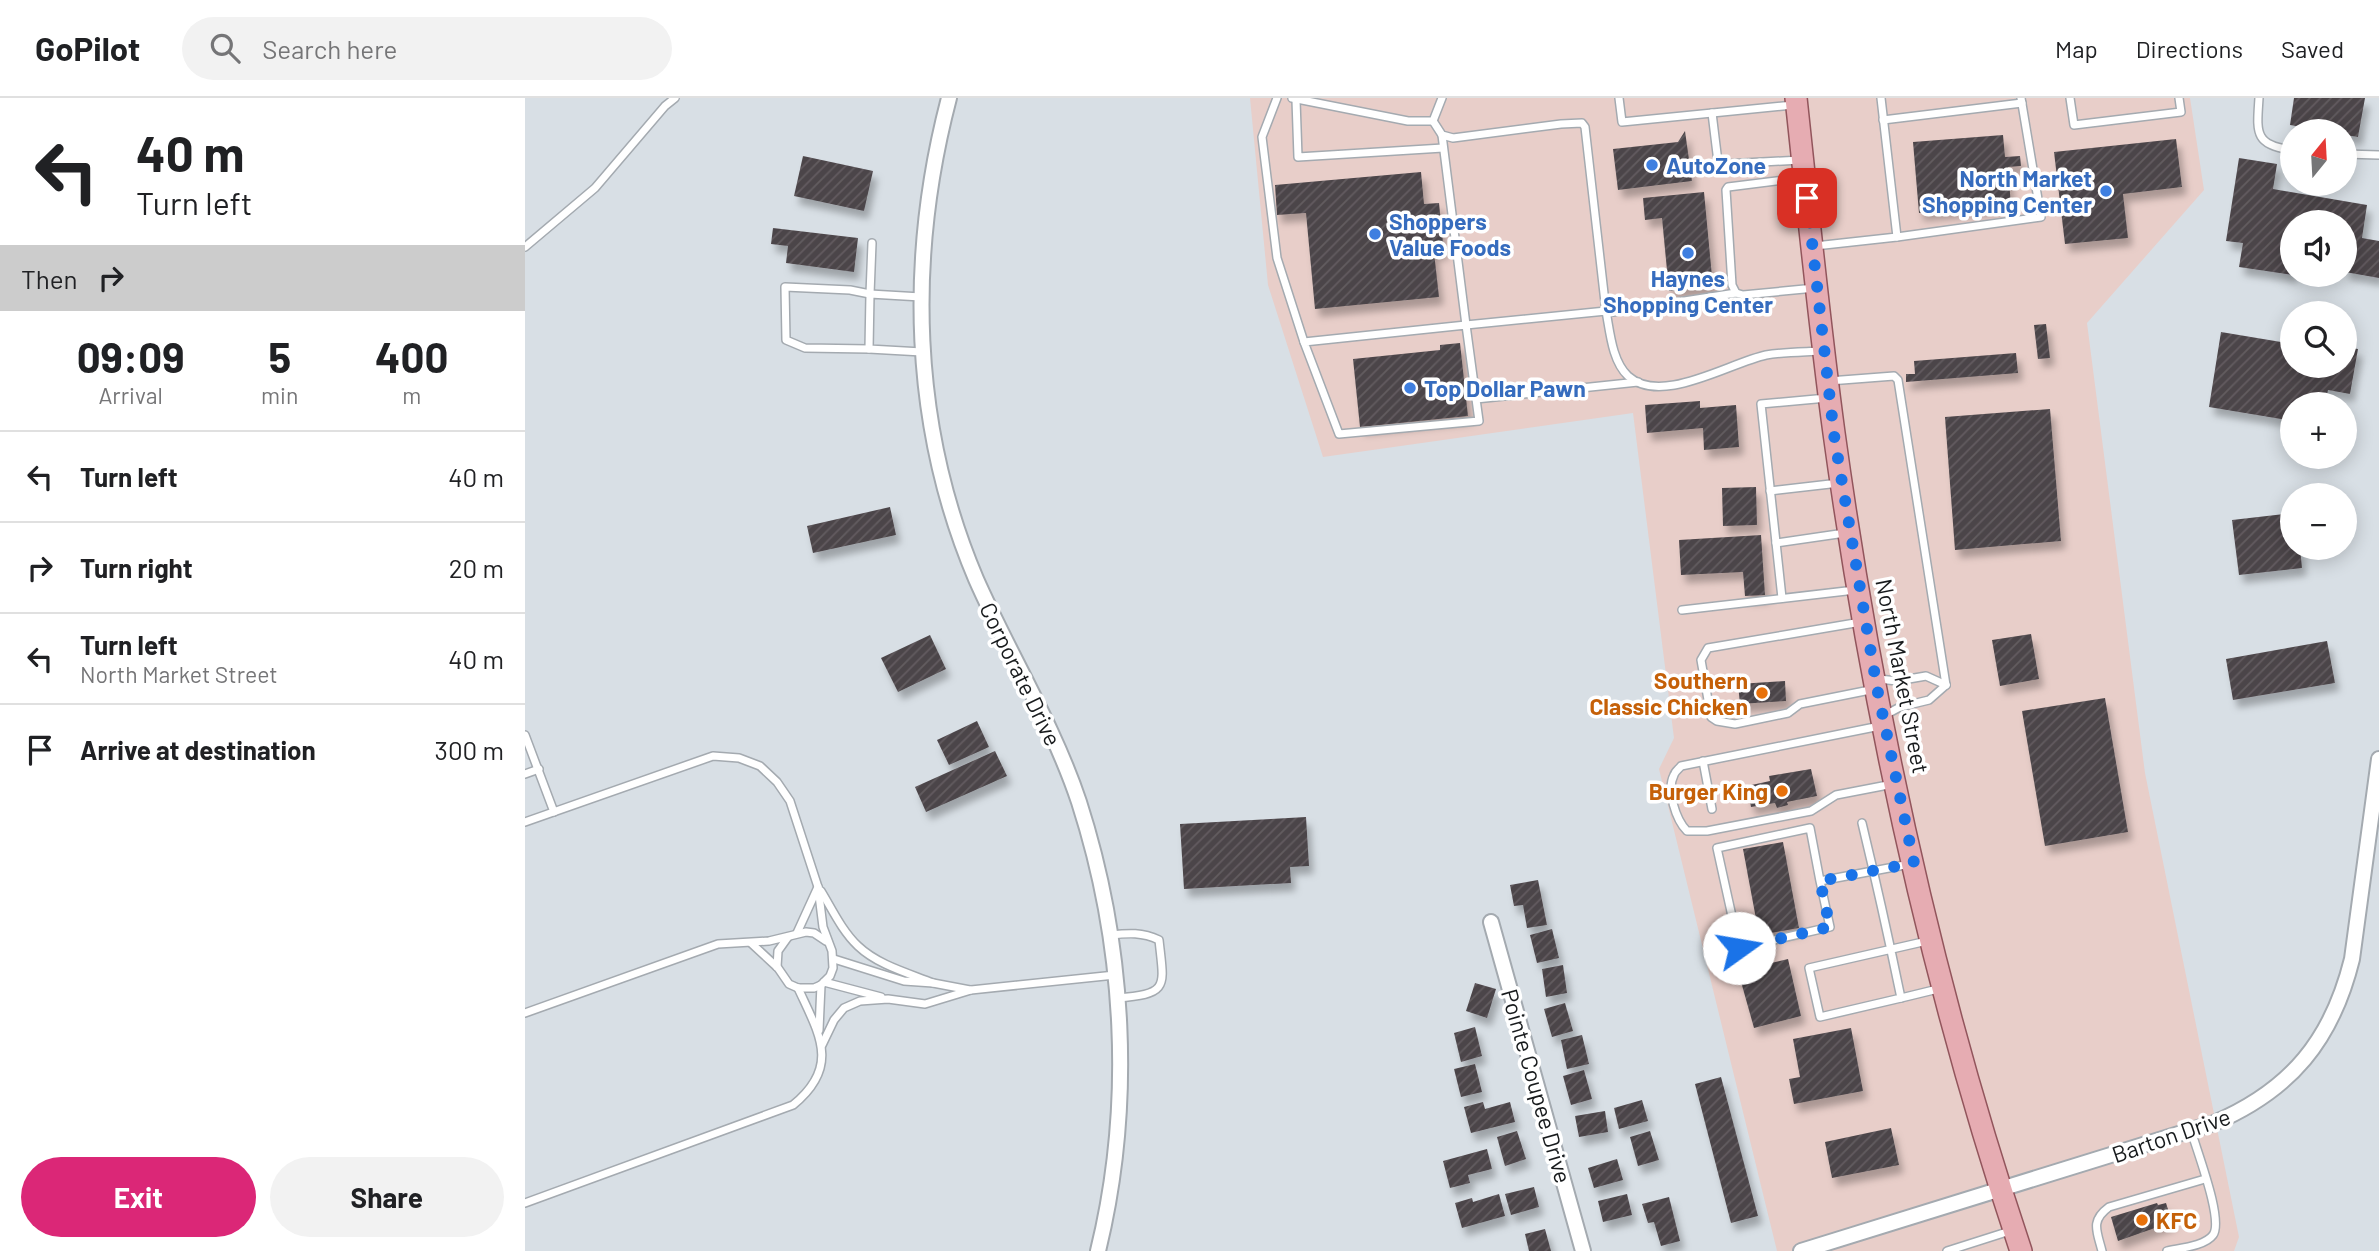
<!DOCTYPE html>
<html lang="en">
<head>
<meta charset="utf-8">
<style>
  :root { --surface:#fff; --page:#f2f2f2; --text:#202124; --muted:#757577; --line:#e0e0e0; --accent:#db2777 }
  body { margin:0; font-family:Barlow,sans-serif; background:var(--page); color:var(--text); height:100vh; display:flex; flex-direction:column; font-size:26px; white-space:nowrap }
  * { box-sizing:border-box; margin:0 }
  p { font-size:23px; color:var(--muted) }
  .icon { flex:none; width:38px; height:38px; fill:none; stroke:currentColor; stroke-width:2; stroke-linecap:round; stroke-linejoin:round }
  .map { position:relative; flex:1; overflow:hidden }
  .sheet { display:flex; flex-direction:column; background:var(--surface); width:525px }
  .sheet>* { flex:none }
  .top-card { background:#fff; color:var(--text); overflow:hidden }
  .needle { width:46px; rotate:18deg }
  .tools { position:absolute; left:1755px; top:21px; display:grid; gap:14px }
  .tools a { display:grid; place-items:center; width:77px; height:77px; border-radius:50%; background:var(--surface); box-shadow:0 4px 18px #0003; font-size:35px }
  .pin { position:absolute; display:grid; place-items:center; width:60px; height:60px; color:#fff; margin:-30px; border-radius:14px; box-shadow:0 4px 10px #0006 }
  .me { position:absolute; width:77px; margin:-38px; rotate:77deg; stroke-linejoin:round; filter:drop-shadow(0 0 5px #0008) }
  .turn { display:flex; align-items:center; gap:24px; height:147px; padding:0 21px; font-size:32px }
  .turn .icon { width:91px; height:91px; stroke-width:2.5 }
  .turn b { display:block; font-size:49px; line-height:60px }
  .then { display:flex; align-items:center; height:66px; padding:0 21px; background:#0003; gap:14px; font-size:26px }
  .eta { display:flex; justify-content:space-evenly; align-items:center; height:119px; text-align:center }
  .eta b { font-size:42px; font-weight:700; line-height:49px }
  .button { display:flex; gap:14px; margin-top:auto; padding:14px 21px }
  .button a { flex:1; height:80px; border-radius:42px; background:var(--accent); color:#fff; font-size:28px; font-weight:700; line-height:80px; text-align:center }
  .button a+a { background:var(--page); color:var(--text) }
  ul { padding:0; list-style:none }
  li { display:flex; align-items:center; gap:21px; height:91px; padding:0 21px; border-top:2px solid var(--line) }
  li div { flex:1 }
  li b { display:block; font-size:26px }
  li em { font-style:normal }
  header { display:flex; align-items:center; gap:42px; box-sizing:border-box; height:98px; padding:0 35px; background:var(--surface); border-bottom:2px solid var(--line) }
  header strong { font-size:33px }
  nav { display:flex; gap:38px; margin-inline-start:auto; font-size:24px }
  .search { width:490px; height:63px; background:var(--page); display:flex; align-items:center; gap:18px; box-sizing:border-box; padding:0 24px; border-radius:38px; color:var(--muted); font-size:26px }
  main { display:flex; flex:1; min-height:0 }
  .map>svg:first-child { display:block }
  .commercial { fill:#e8cec9 }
  .building { fill:url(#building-hatch); filter:url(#shadow) }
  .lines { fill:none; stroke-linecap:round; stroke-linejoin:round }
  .lane-casing { stroke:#a4aab0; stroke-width:10 }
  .street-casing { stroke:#a4aab0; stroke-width:18 }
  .primary-casing { stroke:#92555c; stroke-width:24 }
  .lane { stroke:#fff; stroke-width:7 }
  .street { stroke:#fff; stroke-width:14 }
  .primary { stroke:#e6acb2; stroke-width:21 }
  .route { stroke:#1a73e8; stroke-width:12; stroke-dasharray:0 21.6 }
  .shop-dot { fill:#3f7fe0; stroke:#fff; stroke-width:2.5 }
  .food-dot { fill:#e8710a; stroke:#fff; stroke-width:2.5 }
  .labels { text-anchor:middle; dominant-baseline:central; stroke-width:7; stroke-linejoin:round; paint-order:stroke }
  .shop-label { font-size:23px; font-weight:bold; fill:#366cbe; stroke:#fff; text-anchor:start }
  .street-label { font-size:23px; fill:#171a1c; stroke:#fff }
  .food-label { font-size:23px; font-weight:bold; fill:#c56008; stroke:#fff; text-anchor:end }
</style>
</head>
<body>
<header>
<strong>GoPilot</strong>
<div class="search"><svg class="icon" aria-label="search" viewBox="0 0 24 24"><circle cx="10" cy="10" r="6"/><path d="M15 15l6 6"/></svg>Search here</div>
<nav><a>Map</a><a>Directions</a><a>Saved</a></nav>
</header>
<main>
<section class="sheet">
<div class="top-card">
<div class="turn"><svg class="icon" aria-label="left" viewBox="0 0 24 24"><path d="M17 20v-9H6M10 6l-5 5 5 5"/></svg><div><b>40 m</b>Turn left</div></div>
<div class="then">Then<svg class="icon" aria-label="right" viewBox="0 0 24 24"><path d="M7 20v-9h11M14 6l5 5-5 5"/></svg></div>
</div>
<div class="eta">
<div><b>09:09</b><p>Arrival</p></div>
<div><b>5</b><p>min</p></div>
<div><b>400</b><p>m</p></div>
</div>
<ul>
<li><svg class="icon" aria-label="left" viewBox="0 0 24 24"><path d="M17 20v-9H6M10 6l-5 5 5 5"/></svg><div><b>Turn left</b></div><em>40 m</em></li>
<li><svg class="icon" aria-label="right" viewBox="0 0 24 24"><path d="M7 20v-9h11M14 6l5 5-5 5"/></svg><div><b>Turn right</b></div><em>20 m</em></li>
<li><svg class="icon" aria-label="left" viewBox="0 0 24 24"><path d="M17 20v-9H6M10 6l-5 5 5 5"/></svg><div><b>Turn left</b><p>North Market Street</p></div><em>40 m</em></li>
<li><svg class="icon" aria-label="arrive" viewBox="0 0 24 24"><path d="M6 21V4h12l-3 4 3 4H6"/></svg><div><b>Arrive at destination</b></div><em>300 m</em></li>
</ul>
<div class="button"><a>Exit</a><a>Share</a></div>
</section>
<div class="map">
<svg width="1854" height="1153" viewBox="0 0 1854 1153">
  <defs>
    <pattern id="building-hatch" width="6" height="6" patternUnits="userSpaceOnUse" patternTransform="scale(1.75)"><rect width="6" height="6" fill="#4c4549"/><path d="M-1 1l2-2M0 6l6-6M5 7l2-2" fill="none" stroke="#625c60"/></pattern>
    <filter id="shadow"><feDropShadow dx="4.5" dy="8" stdDeviation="3.5" flood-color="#0004"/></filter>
  </defs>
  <rect width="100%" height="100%" fill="#d8dfe5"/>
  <polygon class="commercial" points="725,0 1665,0 1679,92 1562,225 1620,675 1714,1139 1709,1153 1252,1153 1134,671 1149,640 1108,315 798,359 743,187"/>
  <g class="building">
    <polygon points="1769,0 1840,0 1833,39 1820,37 1820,33 1800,33 1765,27"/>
    <polygon points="1160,33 1167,83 1093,92 1088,51 1153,44"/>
    <polygon points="1478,37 1480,59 1495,58 1496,68 1483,69 1486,108 1394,115 1388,44"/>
    <polygon points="1651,41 1657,89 1598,96 1603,140 1540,146 1529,54"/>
    <polygon points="278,58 348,73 339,113 269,98"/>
    <polygon points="1714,60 1752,66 1748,91 1842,107 1837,140 1854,143 1854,180 1820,174 1820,124 1768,124 1768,177 1714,169 1718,145 1701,143"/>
    <polygon points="896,74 899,106 914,105 919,154 909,154 914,199 790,211 781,115 752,117 750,87"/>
    <polygon points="1179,94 1188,189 1144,193 1137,120 1120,122 1118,100"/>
    <polygon points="248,130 333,140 329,174 261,165 263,148 246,146"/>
    <polygon points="1521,226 1525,260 1513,261 1509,227"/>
    <polygon points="1696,234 1768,246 1768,268 1820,268 1820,249 1833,251 1825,296 1803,292 1800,306 1768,306 1768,323 1684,309"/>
    <polygon points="935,245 943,318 835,329 828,261 915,252 915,247"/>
    <polygon points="1491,255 1493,275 1381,284 1381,276 1390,276 1389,263"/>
    <polygon points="1175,303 1175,310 1211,307 1214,349 1179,352 1178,330 1122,335 1120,307"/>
    <polygon points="1525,311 1536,443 1430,452 1420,319"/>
    <polygon points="1231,389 1232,427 1198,428 1197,390"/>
    <polygon points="365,409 371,437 288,455 282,428"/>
    <polygon points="1768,415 1768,450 1775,450 1777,470 1714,477 1707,422"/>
    <polygon points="1236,437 1240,497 1220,498 1218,474 1156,477 1154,442"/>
    <polygon points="1506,536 1514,581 1475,588 1467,542"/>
    <polygon points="405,537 421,571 373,594 356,560"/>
    <polygon points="1802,543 1810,585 1708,602 1701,561"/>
    <polygon points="1260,583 1261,603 1215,606 1213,586"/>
    <polygon points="1580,600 1603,734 1520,748 1497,613"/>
    <polygon points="452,623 464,649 424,667 412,642"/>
    <polygon points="470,653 482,678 401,714 390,689"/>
    <polygon points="1286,671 1292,698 1262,704 1263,707 1252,710 1250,705 1226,709 1222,688 1245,683 1244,678"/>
    <polygon points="781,719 784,768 765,769 766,785 659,791 655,726"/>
    <polygon points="1258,744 1274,830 1234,837 1218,751"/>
    <polygon points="1013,782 1022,827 1002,830 998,807 989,808 985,787"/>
    <polygon points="1027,831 1034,860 1012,865 1005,837"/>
    <polygon points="1263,861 1276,918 1229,930 1213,873"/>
    <polygon points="1038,867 1042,895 1021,899 1017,871"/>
    <polygon points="950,885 971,891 962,920 941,913"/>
    <polygon points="1040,905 1048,933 1027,939 1019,911"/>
    <polygon points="950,929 957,958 936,964 929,935"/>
    <polygon points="1326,930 1338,993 1269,1006 1264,981 1275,979 1268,941"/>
    <polygon points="1057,937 1064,966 1042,971 1036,942"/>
    <polygon points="950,966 957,994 936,999 929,971"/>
    <polygon points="1059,972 1067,1001 1046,1007 1038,978"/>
    <polygon points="1196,979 1233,1118 1206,1125 1170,986"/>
    <polygon points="1117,1002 1123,1023 1094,1031 1089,1010"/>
    <polygon points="958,1004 960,1011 985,1004 990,1024 946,1035 939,1009"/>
    <polygon points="1080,1013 1083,1034 1054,1039 1050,1018"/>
    <polygon points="1366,1030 1374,1067 1307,1080 1300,1044"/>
    <polygon points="992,1033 1001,1061 980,1068 972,1039"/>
    <polygon points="1125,1033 1134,1062 1113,1068 1105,1039"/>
    <polygon points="962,1051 967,1071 943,1077 945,1085 925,1090 918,1063"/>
    <polygon points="1092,1061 1098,1082 1069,1090 1063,1070"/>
    <polygon points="1009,1089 1014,1109 986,1117 980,1096"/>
    <polygon points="974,1096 980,1118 937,1130 930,1105 947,1100 948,1104"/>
    <polygon points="1102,1096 1107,1117 1078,1124 1073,1103"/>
    <polygon points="1144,1099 1155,1143 1136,1148 1129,1124 1123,1125 1117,1106"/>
    <polygon points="1632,1105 1633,1107 1641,1105 1647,1124 1593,1143 1586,1119"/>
    <polygon points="1020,1131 1026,1153 1004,1153 1000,1136"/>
  </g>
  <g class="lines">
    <defs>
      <g id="lane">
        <polyline points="752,0 737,39 752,160 779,244"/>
        <polyline points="767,0 883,23 908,23 917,0"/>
        <polyline points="1094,0 1097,24 1268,7"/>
        <polyline points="1545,0 1549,27 1656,14 1654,0"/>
        <path d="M1734,0C1732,33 1728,48 1768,52"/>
        <polyline points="771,2 773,59 918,50"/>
        <polyline points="1187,15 1193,64 1200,66 1276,62"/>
        <polyline points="1358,22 1497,5"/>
        <polyline points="908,23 917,37 928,40 1036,26 1057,25 1060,29 1081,213 1088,214 1211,195"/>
        <path d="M917,37L941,227L1081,213C1085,234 1087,263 1103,278C1136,308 1204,265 1241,257C1258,254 1277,254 1295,253"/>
        <polyline points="1820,56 1854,57"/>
        <polyline points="1275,80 1203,89 1201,92 1207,187 1211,195 1218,197 1290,190"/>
        <polyline points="1372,139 1516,119 1496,0"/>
        <polyline points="1290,148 1372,139 1356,0"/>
        <polyline points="0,149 70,90 140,8 150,0"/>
        <polyline points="396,199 345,196 344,251 397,254"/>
        <polyline points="344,251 280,250 261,242 260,189 325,192 345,196 347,145"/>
        <polyline points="1304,283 1369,278 1373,282 1421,587"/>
        <polyline points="951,301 954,323 814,336 779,244 941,227 951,301 1113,284"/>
        <polyline points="1245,393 1314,385"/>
        <polyline points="1251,445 1320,435"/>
        <polyline points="1257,500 1236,306 1302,300"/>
        <polyline points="1157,512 1330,492"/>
        <polyline points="1336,524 1183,550 1176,562 1186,619 1192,623 1210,626 1263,615 1275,606 1350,591"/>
        <polyline points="1354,581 1372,583 1401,578 1421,587"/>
        <polyline points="1360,617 1375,609 1404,602 1421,587"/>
        <path d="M1355,628L1156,668C1154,671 1150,673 1149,677C1141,692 1151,722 1162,733H1182L1286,713L1311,697L1368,686"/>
        <polyline points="0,637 29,714"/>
        <polyline points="1178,663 1187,711"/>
        <polyline points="0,676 14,671"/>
        <polyline points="0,724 188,658 214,660 235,668 252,684 265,703 293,789 298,829 307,853 308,870 305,878 296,887 289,890 273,890 264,886 253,870 226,845"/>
        <path d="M1337,725C1351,783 1364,842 1376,900L1295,919L1284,870L1402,843"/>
        <polyline points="1295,783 1285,730 1192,750 1214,850 1305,829 1295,783 1385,766"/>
        <path d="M296,793C307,811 317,833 333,848C353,867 383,875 408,885"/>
        <polyline points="272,835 293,789"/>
        <path d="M585,837C604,835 617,834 634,842C639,889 645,896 592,900"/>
        <polyline points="309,861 379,883 408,885 445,892"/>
        <polyline points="252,869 253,853 263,839"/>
        <polyline points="299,884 356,899"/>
        <polyline points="1376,900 1417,890"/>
        <polyline points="0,915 193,846 244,843 281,834 289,835 301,843"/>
        <polyline points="294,932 296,887"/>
        <polyline points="297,947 309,922 319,910 335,903 363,901 400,906 446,892 590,877"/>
        <path d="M0,1105L268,1007C316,968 294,936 273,890"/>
        <polyline points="1422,1153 1488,1132"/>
        <path d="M1577,1153C1572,1133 1565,1123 1584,1109L1680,1081"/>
        <path d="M1642,1153C1655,1150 1680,1148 1688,1137C1699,1122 1671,1051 1666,1032"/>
      </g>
      <g id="street">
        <path d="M424,0C382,160 386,328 451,481C484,556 528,626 554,704C600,847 609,1006 573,1153"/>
        <polyline points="966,824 1058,1153"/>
        <path d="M1276,1153L1689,1025C1766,992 1807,942 1827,861L1854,661"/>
      </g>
      <path id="primary" d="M1271,0C1283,112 1294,224 1309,335C1347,611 1407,888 1496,1153"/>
    </defs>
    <use href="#lane" class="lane-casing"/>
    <use href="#street" class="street-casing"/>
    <use href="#primary" class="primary-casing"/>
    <use href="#lane" class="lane"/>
    <use href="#street" class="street"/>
    <use href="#primary" class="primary"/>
  </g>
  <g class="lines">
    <polyline class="route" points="1214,850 1305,829 1295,783 1389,765 1352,590 1309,337 1282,100"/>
  </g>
  <g class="shop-dot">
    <circle cx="1127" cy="67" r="7"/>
    <circle cx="1581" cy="93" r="7"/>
    <circle cx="850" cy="136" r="7"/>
    <circle cx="1163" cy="155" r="7"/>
    <circle cx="885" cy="290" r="7"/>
  </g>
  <g class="food-dot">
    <circle cx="1237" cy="595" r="7"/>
    <circle cx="1257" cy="693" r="7"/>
    <circle cx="1617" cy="1122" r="7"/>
  </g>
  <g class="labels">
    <g class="shop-label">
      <text x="1141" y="67">AutoZone</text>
      <text x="1567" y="80" text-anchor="end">North Market<tspan x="1567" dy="26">Shopping Center</tspan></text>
      <text x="864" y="123">Shoppers<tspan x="864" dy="26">Value Foods</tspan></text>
      <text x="1163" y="180" text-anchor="middle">Haynes<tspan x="1163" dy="26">Shopping Center</tspan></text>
      <text x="899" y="290">Top Dollar Pawn</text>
    </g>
    <g class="street-label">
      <text transform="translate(496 576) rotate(64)">Corporate Drive</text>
      <text transform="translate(1378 578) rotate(79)">North Market Street</text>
      <text transform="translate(1012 988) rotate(74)">Pointe Coupee Drive</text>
      <text transform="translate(1646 1037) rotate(-19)">Barton Drive</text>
    </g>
    <g class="food-label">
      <text x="1223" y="582">Southern<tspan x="1223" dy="26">Classic Chicken</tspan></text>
      <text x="1243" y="693">Burger King</text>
      <text x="1631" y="1122" text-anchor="start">KFC</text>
    </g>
  </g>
</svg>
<div class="tools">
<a><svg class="needle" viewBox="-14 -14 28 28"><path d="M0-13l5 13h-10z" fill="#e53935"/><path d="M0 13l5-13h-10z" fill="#757577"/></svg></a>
<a><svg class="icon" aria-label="sound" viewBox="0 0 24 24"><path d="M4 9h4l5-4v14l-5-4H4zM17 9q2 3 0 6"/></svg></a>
<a><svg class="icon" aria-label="search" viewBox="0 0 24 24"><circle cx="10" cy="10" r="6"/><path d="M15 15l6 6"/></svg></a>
<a>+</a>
<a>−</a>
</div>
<div class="pin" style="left:1282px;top:100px;background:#d93025"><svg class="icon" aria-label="arrive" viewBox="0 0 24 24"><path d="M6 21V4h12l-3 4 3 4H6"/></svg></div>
<svg class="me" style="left:1214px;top:850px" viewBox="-20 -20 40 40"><circle r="19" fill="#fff"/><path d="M0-13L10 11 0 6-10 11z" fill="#1a73e8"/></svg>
</div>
</main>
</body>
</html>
